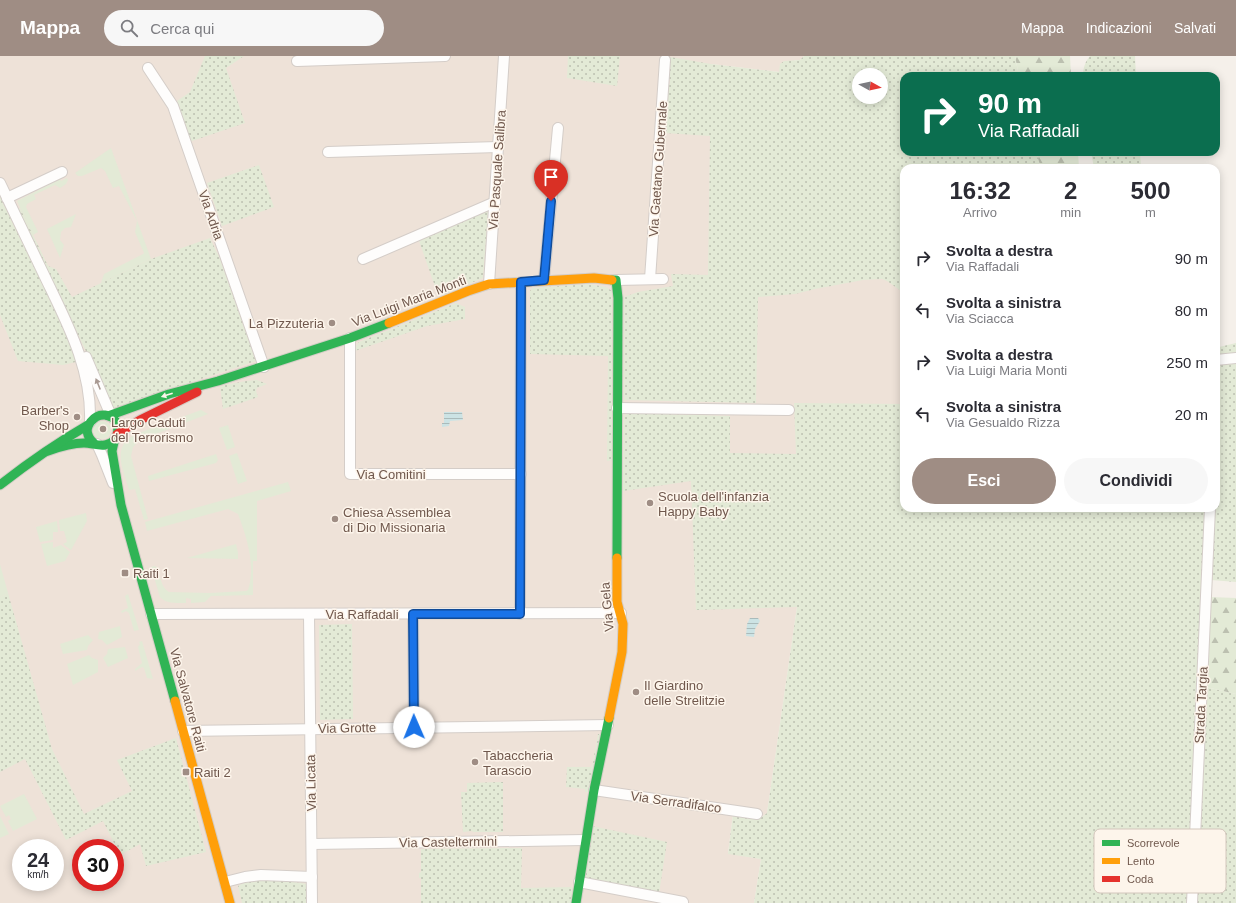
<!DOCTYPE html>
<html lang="it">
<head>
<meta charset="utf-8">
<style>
  :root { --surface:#fff; --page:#f7f7f7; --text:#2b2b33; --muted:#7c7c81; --accent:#9f8d84 }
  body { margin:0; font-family:Arial,sans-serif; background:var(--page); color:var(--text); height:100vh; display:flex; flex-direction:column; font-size:15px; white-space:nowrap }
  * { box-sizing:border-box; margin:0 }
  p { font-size:13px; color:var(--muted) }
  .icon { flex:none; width:22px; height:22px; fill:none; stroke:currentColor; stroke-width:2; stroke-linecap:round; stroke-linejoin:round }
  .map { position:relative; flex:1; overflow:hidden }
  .side { position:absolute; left:900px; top:108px; width:320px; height:348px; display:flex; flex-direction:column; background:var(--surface); border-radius:12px; box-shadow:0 2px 10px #0003 }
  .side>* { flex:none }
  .banner { position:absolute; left:900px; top:16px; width:320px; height:84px; border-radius:12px; box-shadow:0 2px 10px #0003; background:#0b6e4f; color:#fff; overflow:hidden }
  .needle { width:26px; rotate:98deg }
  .fabs { position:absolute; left:852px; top:12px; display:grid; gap:8px }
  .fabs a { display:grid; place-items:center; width:36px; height:36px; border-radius:50%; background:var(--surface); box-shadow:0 2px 10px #0003; font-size:20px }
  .speed { position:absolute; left:12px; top:783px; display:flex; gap:8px; font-size:20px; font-weight:700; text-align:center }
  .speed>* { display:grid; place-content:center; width:52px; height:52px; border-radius:50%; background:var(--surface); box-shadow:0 2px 10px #0003; line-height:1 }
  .speed small { font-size:10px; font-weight:400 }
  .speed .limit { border:6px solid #d22; background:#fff; color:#111 }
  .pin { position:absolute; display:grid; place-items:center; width:34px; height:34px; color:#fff; margin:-41px -17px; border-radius:50% 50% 50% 0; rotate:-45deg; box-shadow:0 0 4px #0007 }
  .pin .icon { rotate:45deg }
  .me { position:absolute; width:44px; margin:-22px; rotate:359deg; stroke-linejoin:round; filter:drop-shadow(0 0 3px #0008) }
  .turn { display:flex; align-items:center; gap:14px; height:84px; padding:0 12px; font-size:18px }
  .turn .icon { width:52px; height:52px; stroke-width:2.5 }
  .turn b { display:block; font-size:28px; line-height:34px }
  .eta { display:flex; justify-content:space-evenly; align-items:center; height:68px; text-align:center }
  .eta b { font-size:24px; font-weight:600; line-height:28px }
  .cta { display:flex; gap:8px; margin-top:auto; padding:8px 12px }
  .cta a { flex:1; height:46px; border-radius:24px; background:var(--accent); color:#fff; font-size:16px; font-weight:600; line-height:46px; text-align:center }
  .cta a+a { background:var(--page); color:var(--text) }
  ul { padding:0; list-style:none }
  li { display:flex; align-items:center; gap:12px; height:52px; padding:0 12px }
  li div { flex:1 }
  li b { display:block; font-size:15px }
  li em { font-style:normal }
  header { display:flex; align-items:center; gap:24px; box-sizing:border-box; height:56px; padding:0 20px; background:var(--accent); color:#fff }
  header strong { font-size:19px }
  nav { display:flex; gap:22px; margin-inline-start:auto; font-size:14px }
  .search { width:280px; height:36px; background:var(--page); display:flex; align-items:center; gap:10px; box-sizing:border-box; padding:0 14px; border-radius:22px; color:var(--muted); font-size:15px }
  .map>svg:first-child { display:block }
  .residential { fill:#eee2d8; fill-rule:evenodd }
  .grass { fill:url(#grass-dots); fill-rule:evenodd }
  .forest { fill:url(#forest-firs) }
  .green { fill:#e3ead6 }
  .water { fill:url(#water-rules) }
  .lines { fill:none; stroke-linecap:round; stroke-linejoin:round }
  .street-casing { stroke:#d4cdc8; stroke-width:12 }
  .fast-casing { stroke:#d4cdc6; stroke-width:11 }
  .slow-casing { stroke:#d4cdc6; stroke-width:11 }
  .jam-casing { stroke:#d4cdc6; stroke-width:11 }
  .street { stroke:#fefdfc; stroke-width:10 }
  .fast { stroke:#30b455; stroke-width:9 }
  .slow { stroke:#ff9f0a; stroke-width:9 }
  .jam { stroke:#e5322d; stroke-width:9 }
  .oneway { fill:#a99a93 }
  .oneway2 { fill:#fdf5eb }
  .route-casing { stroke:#114b97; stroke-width:10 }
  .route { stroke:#1a73e8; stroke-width:7 }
  .poi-dot { fill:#9f8d84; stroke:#fdf5eb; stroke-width:1.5 }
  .labels { text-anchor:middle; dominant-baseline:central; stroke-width:3; stroke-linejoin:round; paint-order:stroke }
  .street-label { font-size:13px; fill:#70584d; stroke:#fdf5eb }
  .poi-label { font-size:13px; fill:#70584d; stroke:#fdf5eb; text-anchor:start }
  .key { fill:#fdf5eb; stroke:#d3c6bc; stroke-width:1 }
  .key-label { font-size:11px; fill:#70584d }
</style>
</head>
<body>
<header>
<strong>Mappa</strong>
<div class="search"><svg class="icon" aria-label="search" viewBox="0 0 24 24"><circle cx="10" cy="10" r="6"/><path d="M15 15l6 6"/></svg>Cerca qui</div>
<nav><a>Mappa</a><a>Indicazioni</a><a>Salvati</a></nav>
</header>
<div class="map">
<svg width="1236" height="847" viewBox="0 0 1236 847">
  <defs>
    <pattern id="grass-dots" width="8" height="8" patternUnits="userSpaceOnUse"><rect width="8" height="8" fill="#e3ead6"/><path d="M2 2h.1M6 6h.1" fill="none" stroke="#bcc0b0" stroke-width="1.8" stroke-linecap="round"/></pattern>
    <pattern id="forest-firs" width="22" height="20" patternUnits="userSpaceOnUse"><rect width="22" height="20" fill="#e3ead6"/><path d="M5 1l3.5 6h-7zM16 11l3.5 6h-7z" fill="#bcc0b0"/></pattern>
    <pattern id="water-rules" width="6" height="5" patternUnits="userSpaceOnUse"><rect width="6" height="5" fill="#cce3e4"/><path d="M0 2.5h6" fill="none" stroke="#abb"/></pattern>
  </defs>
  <rect width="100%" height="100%" fill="#f5f0ea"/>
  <path class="residential" d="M0,0H804L800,4H795L780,16L711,8L709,185L904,216V452L797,551L767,757L762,761L733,758L728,797L761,803L754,847H0ZM21,792H55V826H21ZM81,792H115V826H81Z"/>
  <g class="grass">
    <polygon points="205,0 244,0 226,12 245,67 192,85 187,80 177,45 190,36"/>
    <polygon points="568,0 620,0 617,30 567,22"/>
    <path d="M804,0H1015L1019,20H904V96H1036L1041,112H904V237L887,225L882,223L863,224L815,233L795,238L758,241L756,347L624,344V241L638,236L673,230L671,218L708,219L710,80L665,77L668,29L670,28V24L668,22L670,1L711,8L779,16L780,8L784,5L800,4ZM859,19H881V41H859Z"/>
    <path d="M1090,0H1135L1136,20H1083C1083,12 1085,6 1090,0Z"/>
    <polygon points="1091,96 1140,96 1141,112 1094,112"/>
    <polygon points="259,109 274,151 222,170 207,127"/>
    <polygon points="0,141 80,305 63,309 18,305 0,259"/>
    <polygon points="20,152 48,210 56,213 72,241 151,203 210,182 220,203 256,305 195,325 116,354 113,352 18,153"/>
    <polygon points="486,154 488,156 483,222 443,239 438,239 418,182"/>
    <polygon points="589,228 606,231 612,235 613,404 607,405 608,300 530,298 530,235 532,232"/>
    <polygon points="456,247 465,251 465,263 427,270 355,295 356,290 359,286"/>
    <polygon points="1216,287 1219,291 1236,287 1236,298 1216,301"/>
    <polygon points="1236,304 1236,526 1211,524 1214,452 1216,452 1216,306"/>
    <polygon points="257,324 267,328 257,332 256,335 258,341 223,353 220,330 246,325"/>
    <polygon points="794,347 904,348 904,452 1208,452 1190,847 754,847 761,803 728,798 733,758 762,761 767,757 797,551 696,554 691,425 623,435 624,361 626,358 631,357 730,360 730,397 796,398"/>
    <polygon points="8,537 52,693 84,758 132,735 117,704 176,682 206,796 146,810 140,788 120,799 103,765 66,784 25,703 0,716 0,541"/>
    <polygon points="352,568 353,663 320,664 319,569"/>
    <polygon points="1206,631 1236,638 1236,847 1196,847"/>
    <polygon points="598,678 602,678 590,736 585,736 585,733 566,731 567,711 592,711"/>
    <polygon points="503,726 503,776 473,776 472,775 463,776 461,736 467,736 467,727"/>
    <polygon points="592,770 667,786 659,837 584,823"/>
    <polygon points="522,792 521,832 575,831 572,847 421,847 421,822 419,822 419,817 421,816 421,793"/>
    <polygon points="261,821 307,828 307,847 242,847 238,830 248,824"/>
  </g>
  <g class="forest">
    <polygon points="1015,0 1070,0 1071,20 1019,20"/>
    <polygon points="1036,96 1078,96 1079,112 1041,112"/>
    <polygon points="1210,541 1236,542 1236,638 1206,631"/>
  </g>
  <g class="green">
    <polygon points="111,92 151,203 101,227 104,218 143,198 144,197 135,176 137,165 119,130 113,132 105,115 101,112 82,120 78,120 75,117"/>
    <polygon points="67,122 68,124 66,128 60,132 55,129 34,139 36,143 27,148 26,151 38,176 33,179 17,145 60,123 61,125"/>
    <polygon points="76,158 71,171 65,172 61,176 60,184 64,189 60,202 47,173"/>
    <path d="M201,354L208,358L140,384L133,391L131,400L148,463L144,464L135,433L129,434C125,419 113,396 128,383C130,381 134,380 136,378Z"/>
    <circle cx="102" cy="374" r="9"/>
    <polygon points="228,369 235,391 227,394 219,372"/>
    <polygon points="237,397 247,425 238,428 229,400"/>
    <polygon points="216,398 218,404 216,407 149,425 148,420"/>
    <path d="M288,426L291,435L257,445V505H253V539L211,540L205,546L191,547V543L186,542V547C176,547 166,548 160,541L151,511L154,510L157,511C160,519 161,532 169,536L210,537L246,535L248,534C256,510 247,482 238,458L228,453L147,475L145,466Z"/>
    <polygon points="86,457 87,465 71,494 63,488 67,486 64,475 60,475 59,464"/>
    <polygon points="57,465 58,476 53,476 53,484 40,486 36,471"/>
    <polygon points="53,486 53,492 61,489 70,496 65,505 47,510 41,488"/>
    <polygon points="236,488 238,497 238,503 187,502"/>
    <polygon points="0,508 8,537 0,541"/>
    <polygon points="128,538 139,574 134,575 129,557 126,555 122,557 121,555 128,552 125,540"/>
    <polygon points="120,570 122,581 107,589 102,584 98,583 99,576"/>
    <polygon points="88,579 93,584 88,590 87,594 63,598 60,588"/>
    <polygon points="142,585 153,623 147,622 144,612 142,611 135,615 135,613 142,607 138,591 140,588 139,586"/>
    <polygon points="125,591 128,602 108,611 103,602 107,598 108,593"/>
    <polygon points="89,599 92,602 98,604 98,616 73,629 67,608"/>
    <polygon points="24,738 37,763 13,775 8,765 11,763 9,759 6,761 0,750"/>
    <polygon points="0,760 9,778 0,782"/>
  </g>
  <g class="water">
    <polygon points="444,356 462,356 463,364 450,365 449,370 442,371 442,367 444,367"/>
    <polygon points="750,562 758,562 760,565 755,573 754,581 746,580 747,568"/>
  </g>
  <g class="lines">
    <defs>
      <g id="street">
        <polyline points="297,5 445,0"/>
        <polyline points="148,12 173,50 264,311"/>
        <polyline points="328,96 498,91"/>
        <path d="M0,127C15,158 30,190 45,221C67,267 92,313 90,366"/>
        <polyline points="7,142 62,116"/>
        <polyline points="363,203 495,146"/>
        <polyline points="650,223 665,4"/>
        <polyline points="544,224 558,72"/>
        <polyline points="616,224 663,223"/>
        <polyline points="489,228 504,0"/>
        <polyline points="350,282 350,418 521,418"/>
        <polyline points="86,301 109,355 114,363"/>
        <polyline points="1216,304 1236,302"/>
        <polyline points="617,352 789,354"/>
        <polyline points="97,388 102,399 113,427"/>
        <polyline points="151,558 621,557"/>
        <polyline points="309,558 312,847"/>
        <polyline points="413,558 414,671"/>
        <polyline points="520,558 521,226"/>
        <polyline points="183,675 608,669"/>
        <polyline points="594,734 757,758"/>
        <polyline points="312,788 585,784"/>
        <polyline points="225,826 245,821 261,819 312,821"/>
        <polyline points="579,826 683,846"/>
        <polyline points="1192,847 1210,452"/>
      </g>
      <g id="fast">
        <polyline points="612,224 616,224 618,242 617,502"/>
        <polyline points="108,360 169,338 218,325 350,282 389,267"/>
        <polyline points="115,382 112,395 121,449 175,645"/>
        <path d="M48,395C59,391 71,387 84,387C91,387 98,390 105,389C109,388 113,386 115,383C121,374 117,360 105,359C94,358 83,371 89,381C90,384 93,386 95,388"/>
        <path d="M0,429C28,407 57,387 88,369"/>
        <polyline points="576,847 594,734 609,662"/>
      </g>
      <g id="slow">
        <polyline points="389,267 468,235 489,228 594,222 612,224"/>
        <polyline points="175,645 230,847"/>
        <polyline points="609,662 622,596 623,568 617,546 617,502"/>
      </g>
      <polyline id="jam" points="117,378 140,364 197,336"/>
    </defs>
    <use href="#street" class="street-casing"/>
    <use href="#fast" class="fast-casing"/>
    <use href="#slow" class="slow-casing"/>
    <use href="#jam" class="jam-casing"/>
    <use href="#street" class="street"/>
    <use href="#fast" class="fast"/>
    <use href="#slow" class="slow"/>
    <use href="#jam" class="jam"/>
  </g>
  <defs><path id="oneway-solid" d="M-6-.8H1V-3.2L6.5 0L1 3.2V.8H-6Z"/></defs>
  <use class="oneway" href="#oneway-solid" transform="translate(98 328) rotate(-112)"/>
  <use class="oneway2" href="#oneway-solid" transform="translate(167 339) rotate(162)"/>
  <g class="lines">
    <defs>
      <polyline id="route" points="414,671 413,558 520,558 521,226 544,224 551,145"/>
    </defs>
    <use href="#route" class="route-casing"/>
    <use href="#route" class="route"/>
  </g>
  <g class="poi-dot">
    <circle cx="332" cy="267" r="4"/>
    <circle cx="77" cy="361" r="4"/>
    <circle cx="103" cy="373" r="4"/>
    <circle cx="650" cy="447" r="4"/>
    <circle cx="335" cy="463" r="4"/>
    <rect x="121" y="513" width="8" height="8" rx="2"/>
    <circle cx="636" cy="636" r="4"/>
    <circle cx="475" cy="706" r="4"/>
    <rect x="182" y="712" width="8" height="8" rx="2"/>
  </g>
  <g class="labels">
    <g class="street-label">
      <text transform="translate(658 113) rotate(-86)">Via Gaetano Gubernale</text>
      <text transform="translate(497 114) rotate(-86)">Via Pasquale Salibra</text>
      <text transform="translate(211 159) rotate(71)">Via Adria</text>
      <text transform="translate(409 245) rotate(-21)">Via Luigi Maria Monti</text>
      <text x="391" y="418">Via Comitini</text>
      <text transform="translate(607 551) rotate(-95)">Via Gela</text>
      <text x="362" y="558">Via Raffadali</text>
      <text transform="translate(188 644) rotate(75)">Via Salvatore Raiti</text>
      <text transform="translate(1201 649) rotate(-87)">Strada Targia</text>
      <text transform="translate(347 672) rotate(-1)">Via Grotte</text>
      <text transform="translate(311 727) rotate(-91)">Via Licata</text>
      <text transform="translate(676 746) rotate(8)">Via Serradifalco</text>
      <text transform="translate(448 786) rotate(-1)">Via Casteltermini</text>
    </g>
    <g class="poi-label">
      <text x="324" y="267" text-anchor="end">La Pizzuteria</text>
      <text x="69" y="354" text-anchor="end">Barber's<tspan x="69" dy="15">Shop</tspan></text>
      <text x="111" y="366">Largo Caduti<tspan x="111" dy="15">del Terrorismo</tspan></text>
      <text x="658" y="440">Scuola dell'infanzia<tspan x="658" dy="15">Happy Baby</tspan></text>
      <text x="343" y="456">Chiesa Assemblea<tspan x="343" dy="15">di Dio Missionaria</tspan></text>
      <text x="133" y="517">Raiti 1</text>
      <text x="644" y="629">Il Giardino<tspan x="644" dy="15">delle Strelitzie</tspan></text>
      <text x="483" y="699">Tabaccheria<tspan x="483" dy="15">Tarascio</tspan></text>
      <text x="194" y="716">Raiti 2</text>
    </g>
  </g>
  <rect x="1094" y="773" width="132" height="64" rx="6" class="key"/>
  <rect x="1102" y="784" width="18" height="6" fill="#30b455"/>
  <rect x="1102" y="802" width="18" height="6" fill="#ff9f0a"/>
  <rect x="1102" y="820" width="18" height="6" fill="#e5322d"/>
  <g class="key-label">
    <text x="1127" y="791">Scorrevole</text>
    <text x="1127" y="809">Lento</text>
    <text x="1127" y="827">Coda</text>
  </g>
</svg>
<div class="fabs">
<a><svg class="needle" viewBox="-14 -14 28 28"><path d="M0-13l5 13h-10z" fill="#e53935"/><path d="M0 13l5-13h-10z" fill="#7c7c81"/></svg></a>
</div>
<div class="speed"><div>24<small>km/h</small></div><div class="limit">30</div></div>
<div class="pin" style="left:551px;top:145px;background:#d93025"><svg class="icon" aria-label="arrive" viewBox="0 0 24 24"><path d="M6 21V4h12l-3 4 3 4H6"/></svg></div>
<svg class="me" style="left:414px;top:671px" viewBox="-20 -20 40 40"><circle r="19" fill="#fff"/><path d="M0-13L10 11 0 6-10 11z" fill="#1a73e8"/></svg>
<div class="banner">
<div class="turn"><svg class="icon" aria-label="right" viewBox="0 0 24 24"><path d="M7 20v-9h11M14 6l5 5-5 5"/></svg><div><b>90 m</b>Via Raffadali</div></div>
</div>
<section class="side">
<div class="eta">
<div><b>16:32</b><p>Arrivo</p></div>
<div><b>2</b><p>min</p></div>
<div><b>500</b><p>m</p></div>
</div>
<ul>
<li><svg class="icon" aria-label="right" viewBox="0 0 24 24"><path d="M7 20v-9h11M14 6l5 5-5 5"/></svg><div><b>Svolta a destra</b><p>Via Raffadali</p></div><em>90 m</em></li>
<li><svg class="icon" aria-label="left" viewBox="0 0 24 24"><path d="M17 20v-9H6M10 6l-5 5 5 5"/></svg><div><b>Svolta a sinistra</b><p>Via Sciacca</p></div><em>80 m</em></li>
<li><svg class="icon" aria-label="right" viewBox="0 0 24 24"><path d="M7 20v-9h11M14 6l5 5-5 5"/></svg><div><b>Svolta a destra</b><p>Via Luigi Maria Monti</p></div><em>250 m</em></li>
<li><svg class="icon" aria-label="left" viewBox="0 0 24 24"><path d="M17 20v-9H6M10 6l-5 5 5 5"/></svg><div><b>Svolta a sinistra</b><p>Via Gesualdo Rizza</p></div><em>20 m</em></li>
</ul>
<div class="cta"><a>Esci</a><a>Condividi</a></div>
</section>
</div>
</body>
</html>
